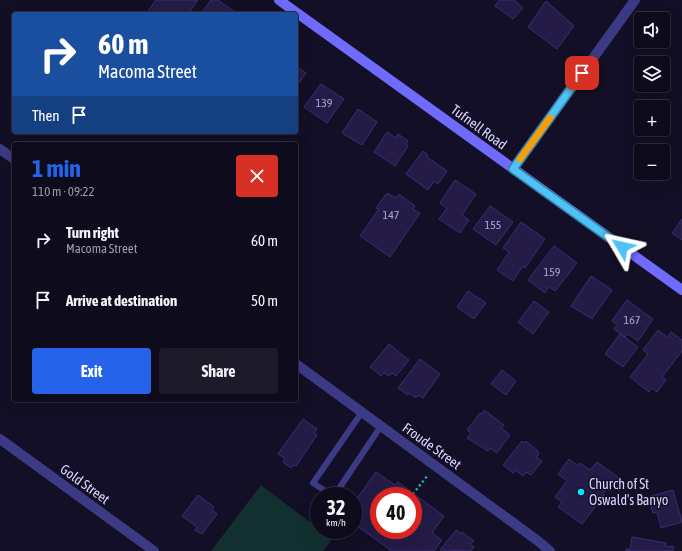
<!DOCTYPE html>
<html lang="en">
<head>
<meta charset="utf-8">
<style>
  :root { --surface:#0e0b1c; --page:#1c1929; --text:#f1f3f6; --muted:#9b9ba3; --line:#2e2b3b; --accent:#2563eb }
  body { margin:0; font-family:"Asap Condensed",sans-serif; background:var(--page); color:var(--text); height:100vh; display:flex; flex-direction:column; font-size:15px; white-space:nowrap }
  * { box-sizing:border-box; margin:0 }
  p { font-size:13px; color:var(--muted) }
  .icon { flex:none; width:22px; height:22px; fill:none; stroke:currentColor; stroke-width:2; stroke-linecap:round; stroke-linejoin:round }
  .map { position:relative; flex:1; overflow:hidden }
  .side { position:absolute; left:12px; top:142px; width:286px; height:260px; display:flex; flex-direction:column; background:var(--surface); border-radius:4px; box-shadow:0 4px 16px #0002,0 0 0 1px var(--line) }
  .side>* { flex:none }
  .top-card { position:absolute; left:12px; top:12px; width:286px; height:122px; border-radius:4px; box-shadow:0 4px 16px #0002,0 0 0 1px var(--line); background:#1a4fa0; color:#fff; overflow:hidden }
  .fabs { position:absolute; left:634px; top:12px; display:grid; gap:8px }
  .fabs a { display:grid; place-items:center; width:36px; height:36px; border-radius:4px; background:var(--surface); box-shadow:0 4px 16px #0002,0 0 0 1px var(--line); font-size:20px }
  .speed { position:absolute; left:310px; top:487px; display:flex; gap:8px; font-size:20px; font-weight:700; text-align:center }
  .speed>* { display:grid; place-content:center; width:52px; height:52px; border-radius:50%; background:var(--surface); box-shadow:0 4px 16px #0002,0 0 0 1px var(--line); line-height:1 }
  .speed small { font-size:10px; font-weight:400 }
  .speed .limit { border:6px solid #d22; background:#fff; color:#111 }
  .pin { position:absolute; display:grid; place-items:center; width:34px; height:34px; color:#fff; margin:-17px; border-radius:8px; box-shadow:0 2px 6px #0006 }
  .me { position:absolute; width:44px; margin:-22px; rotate:306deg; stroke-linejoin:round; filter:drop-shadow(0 0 3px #0008) }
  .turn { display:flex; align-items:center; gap:14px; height:84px; padding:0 20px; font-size:18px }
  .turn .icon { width:52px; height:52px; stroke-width:2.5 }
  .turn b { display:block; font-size:28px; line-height:34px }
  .then { display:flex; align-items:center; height:38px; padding:0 20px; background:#0003; gap:8px; font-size:15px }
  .round { display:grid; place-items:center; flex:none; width:42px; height:42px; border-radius:4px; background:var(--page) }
  .head { display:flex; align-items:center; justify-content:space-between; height:68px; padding:0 20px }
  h1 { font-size:24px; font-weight:700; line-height:30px; color:var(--accent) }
  .primary-button { display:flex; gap:8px; margin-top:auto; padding:8px 20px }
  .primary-button a { flex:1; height:46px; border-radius:4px; background:var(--accent); color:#fff; font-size:16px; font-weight:700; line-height:46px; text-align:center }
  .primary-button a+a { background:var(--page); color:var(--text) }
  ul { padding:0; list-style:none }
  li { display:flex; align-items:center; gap:12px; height:60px; padding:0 20px }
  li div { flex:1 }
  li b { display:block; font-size:15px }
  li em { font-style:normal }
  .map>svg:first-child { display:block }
  .green { fill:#12302f }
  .building { fill:#241b47; stroke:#3b2d73; fill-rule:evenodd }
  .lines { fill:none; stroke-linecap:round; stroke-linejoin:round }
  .path { stroke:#2fb8b0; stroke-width:2.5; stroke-dasharray:2 3; stroke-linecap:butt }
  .lane { stroke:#3d3a85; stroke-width:6 }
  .street { stroke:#3d3a85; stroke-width:10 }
  .secondary { stroke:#6f6bff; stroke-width:10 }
  .route-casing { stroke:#337fa1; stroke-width:10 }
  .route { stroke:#4fc3f7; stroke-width:7 }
  .slow { stroke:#f59e0b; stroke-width:7 }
  .poi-dot { fill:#00e5ff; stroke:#130f26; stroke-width:1.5 }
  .labels { text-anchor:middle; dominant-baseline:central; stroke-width:3; stroke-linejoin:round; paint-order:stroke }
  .number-label { font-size:12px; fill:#aca6d1 }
  .street-label { font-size:14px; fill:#d9d4ff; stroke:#130f26 }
  .poi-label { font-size:14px; fill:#d9d4ff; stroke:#130f26; text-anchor:start }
</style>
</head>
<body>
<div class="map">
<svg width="682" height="551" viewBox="0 0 682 551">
  <rect width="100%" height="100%" fill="#130f26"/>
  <polygon class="green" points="261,485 332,539 323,551 211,551"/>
  <g class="building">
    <polygon points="156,0 198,0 188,14 146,14"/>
    <polygon points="211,0 218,0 236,13 235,14 201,14"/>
    <polygon points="499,0 514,0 523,8 513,19 495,6"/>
    <polygon points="546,1 574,26 557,49 528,27"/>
    <polygon points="296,66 306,73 296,87"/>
    <polygon points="321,84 344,99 327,123 304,107"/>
    <polygon points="358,109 377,122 362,145 342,133"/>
    <polygon points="387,132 396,138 398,134 408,141 406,144 408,146 395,166 374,152"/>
    <polygon points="423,151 428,155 427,157 447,171 438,184 434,181 428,190 406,174"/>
    <polygon points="455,180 476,194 462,215 469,220 460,233 439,219 447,208 440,203"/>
    <polygon points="387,193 396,198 399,194 415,206 413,209 420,213 390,257 360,236 379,209 376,208"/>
    <polygon points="490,206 513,222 496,245 473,229"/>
    <polygon points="682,219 682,240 672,233"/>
    <polygon points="521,222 545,239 525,268 523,266 513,281 497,270 509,252 503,248"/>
    <polygon points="554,246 577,263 555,291 549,287 545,293 528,280"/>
    <polygon points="591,276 612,290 592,319 571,306"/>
    <polygon points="468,291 486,303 474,319 457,307"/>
    <polygon points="627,300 653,319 638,341 628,334 625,337 614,329 617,325 612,321"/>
    <polygon points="534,301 549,312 533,334 518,322"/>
    <polygon points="658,330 667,337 671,332 682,340 682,351 662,377 666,380 657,392 652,388 649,392 630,377 648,354 643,350"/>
    <polygon points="620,334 638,347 623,367 605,354"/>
    <polygon points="389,344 409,360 396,376 392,373 389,376 384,373 381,376 370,367"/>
    <polygon points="420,359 440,374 423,398 418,395 416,398 409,393 408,395 398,388"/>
    <polygon points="502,370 516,381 506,395 491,384"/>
    <polygon points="484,410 504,425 501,428 510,435 497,453 490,448 488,451 467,438 471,433 467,430 480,413 482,414"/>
    <polygon points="303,419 317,429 314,433 317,435 296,466 294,465 291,468 283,462 285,458 278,454"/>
    <polygon points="522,441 524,443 526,441 538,451 537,452 539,454 536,457 542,461 531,475 526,472 523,476 515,470 513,473 503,465"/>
    <polygon points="569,459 578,466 580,463 590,470 597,462 619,478 609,491 607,489 603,494 604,495 582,524 558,507 562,502 555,497 567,481 558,474"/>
    <path d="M376,472L395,485L398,482L444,516L432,533L442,540L434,551H392L353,523V504ZM379,496H413V530H379Z"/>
    <polygon points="673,490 682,522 661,528 657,512 653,513 648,497"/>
    <polygon points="198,495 214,507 212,510 217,514 202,534 195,530 197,527 182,516"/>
    <polygon points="456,530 461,534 462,532 474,541 470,544 474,547 471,551 440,550"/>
    <polygon points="632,537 666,543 665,546 674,547 673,551 626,551 626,549 630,550"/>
  </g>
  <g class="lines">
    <polyline class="path" points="413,494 428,475"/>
    <g class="lane">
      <polyline points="333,496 313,483 362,412"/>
      <polyline points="334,496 381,426"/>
    </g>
    <g class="street">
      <polyline points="0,149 14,159"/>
      <polyline points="513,169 635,0"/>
      <polyline points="296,364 538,541 550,551"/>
      <polyline points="0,439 154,551"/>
    </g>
    <polyline class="secondary" points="279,0 682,290"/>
  </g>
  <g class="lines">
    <defs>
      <polyline id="route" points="582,73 513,169 622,247"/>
    </defs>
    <use href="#route" class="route-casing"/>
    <use href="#route" class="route"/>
    <polyline class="slow" points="520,159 550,118"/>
  </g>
  <circle class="poi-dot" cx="581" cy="492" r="4"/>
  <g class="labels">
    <g class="number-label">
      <text x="324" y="103">139</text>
      <text x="391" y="215">147</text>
      <text x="493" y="225">155</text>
      <text x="552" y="272">159</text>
      <text x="632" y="320">167</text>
    </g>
    <g class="street-label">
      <text transform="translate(479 127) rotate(36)">Tufnell Road</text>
      <text transform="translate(432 446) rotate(36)">Froude Street</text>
      <text transform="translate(85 484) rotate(36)">Gold Street</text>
    </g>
    <g class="poi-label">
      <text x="589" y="484">Church of St<tspan x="589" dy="16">Oswald's Banyo</tspan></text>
    </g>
  </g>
</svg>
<div class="fabs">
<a><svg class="icon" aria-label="sound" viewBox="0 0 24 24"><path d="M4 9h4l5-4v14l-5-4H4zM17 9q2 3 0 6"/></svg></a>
<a><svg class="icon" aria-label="layers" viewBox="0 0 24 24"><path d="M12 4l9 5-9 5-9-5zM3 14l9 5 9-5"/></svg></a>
<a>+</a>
<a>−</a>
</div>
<div class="speed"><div>32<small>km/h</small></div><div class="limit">40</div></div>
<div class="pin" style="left:582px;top:73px;background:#d93025"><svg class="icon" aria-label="arrive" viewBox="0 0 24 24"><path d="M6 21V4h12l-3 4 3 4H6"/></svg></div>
<svg class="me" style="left:622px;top:247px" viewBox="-20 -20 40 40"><path d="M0-17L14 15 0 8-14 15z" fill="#4fc3f7" stroke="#fff" stroke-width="4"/></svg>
<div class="top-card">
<div class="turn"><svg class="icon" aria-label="right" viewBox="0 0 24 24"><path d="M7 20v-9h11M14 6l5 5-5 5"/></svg><div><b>60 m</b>Macoma Street</div></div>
<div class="then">Then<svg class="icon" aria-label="arrive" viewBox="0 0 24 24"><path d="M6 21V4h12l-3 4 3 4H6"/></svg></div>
</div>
<section class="side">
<div class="head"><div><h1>1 min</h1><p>110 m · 09:22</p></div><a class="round" style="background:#d93025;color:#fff"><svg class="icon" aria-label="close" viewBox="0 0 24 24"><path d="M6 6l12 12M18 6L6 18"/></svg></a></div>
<ul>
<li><svg class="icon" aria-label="right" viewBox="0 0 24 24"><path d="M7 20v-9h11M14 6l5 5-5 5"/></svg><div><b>Turn right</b><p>Macoma Street</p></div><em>60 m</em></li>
<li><svg class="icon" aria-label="arrive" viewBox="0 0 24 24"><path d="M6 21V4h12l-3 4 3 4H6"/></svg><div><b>Arrive at destination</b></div><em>50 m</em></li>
</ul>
<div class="primary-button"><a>Exit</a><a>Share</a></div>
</section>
</div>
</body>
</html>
